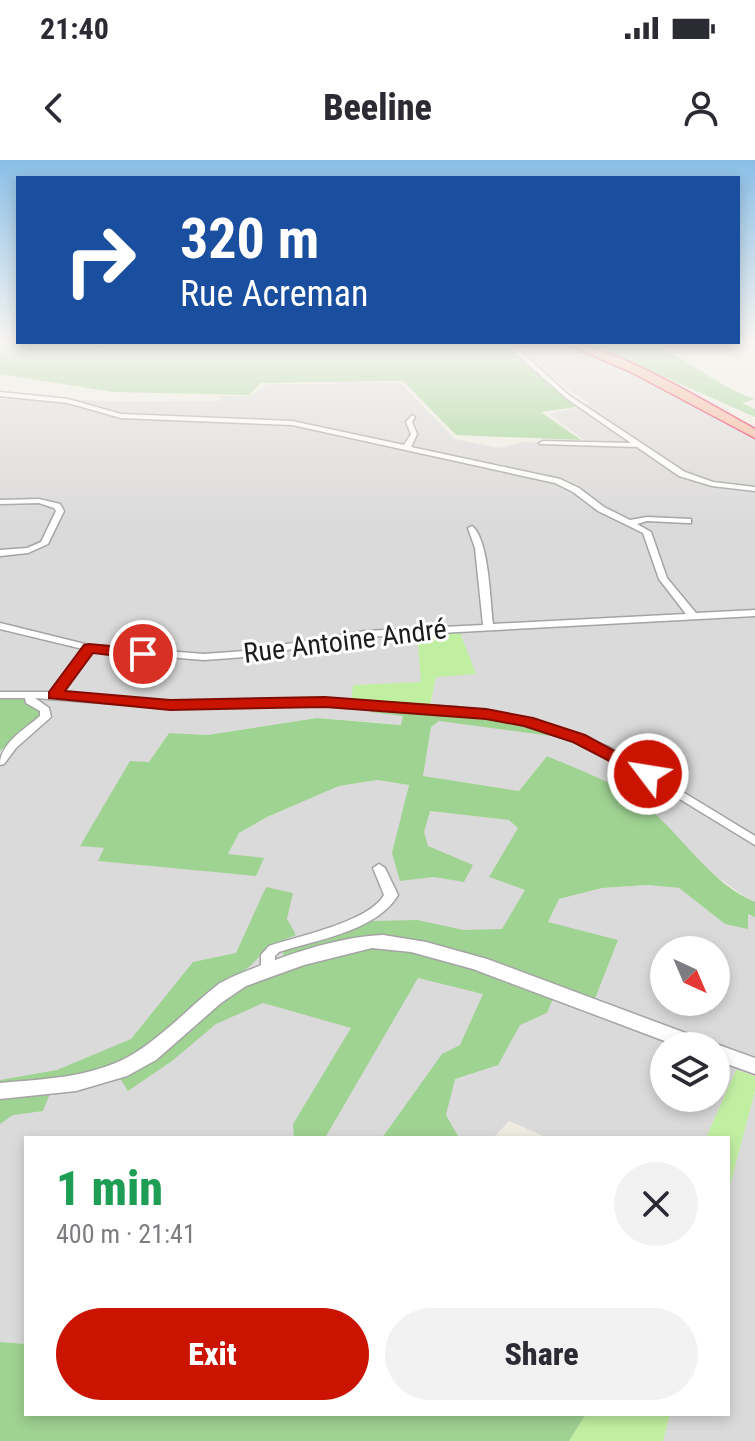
<!DOCTYPE html>
<html lang="en">
<head>
<meta charset="utf-8">
<style>
  :root { --surface:#fff; --page:#f2f2f3; --text:#2b2b33; --muted:#7c7c81; --accent:#ca1300 }
  body { margin:0; font-family:"Roboto Condensed",sans-serif; background:var(--page); color:var(--text); height:100vh; display:flex; flex-direction:column; font-size:30px; white-space:nowrap }
  * { box-sizing:border-box; margin:0 }
  p { font-size:26px; color:var(--muted) }
  .icon { flex:none; width:44px; height:44px; fill:none; stroke:currentColor; stroke-width:2; stroke-linecap:round; stroke-linejoin:round }
  .map { position:relative; flex:1; overflow:hidden }
  .side { position:absolute; left:24px; top:976px; width:706px; height:280px; display:flex; flex-direction:column; background:var(--surface); border-radius:0px; box-shadow:0 4px 12px #0003 }
  .side>* { flex:none }
  .banner { position:absolute; left:16px; top:16px; width:724px; height:168px; border-radius:0px; box-shadow:0 4px 12px #0003; background:#1a4fa0; color:#fff; overflow:hidden }
  .needle { width:52px; rotate:136deg }
  .tools { position:absolute; left:650px; top:776px; display:grid; gap:16px }
  .tools a { display:grid; place-items:center; width:80px; height:80px; border-radius:50%; background:var(--surface); box-shadow:0 4px 12px #0003; font-size:40px }
  .pin { position:absolute; display:grid; place-items:center; width:68px; height:68px; color:#fff; margin:-34px; border:4px solid #fff; border-radius:50%; box-shadow:0 2px 8px #0007 }
  .me { position:absolute; width:88px; margin:-44px; rotate:301deg; stroke-linejoin:round; filter:drop-shadow(0 0 6px #0008) }
  .turn { display:flex; align-items:center; gap:28px; height:168px; padding:0 32px; font-size:36px }
  .turn .icon { width:104px; height:104px; stroke-width:2.5 }
  .turn b { display:block; font-size:56px; line-height:68px }
  .round { display:grid; place-items:center; flex:none; width:84px; height:84px; border-radius:42px; background:var(--page) }
  .headline { display:flex; align-items:center; justify-content:space-between; height:136px; padding:0 32px }
  h1 { font-size:48px; font-weight:800; line-height:60px; color:#1e9e55 }
  .primary-button { display:flex; gap:16px; margin-top:auto; padding:16px 32px }
  .primary-button a { flex:1; height:92px; border-radius:48px; background:var(--accent); color:#fff; font-size:32px; font-weight:800; line-height:92px; text-align:center }
  .primary-button a+a { background:var(--page); color:var(--text) }
  .status { display:flex; justify-content:space-between; align-items:center; height:56px; padding:0 40px; background:var(--surface); direction:ltr }
  .status svg { height:22px; fill:currentColor }
  header { display:flex; justify-content:space-between; align-items:center; height:104px; padding:0 32px; background:var(--surface); font-size:36px; font-weight:800 }
  .map>svg:first-child { display:block }
  .residential { fill:#dbdada; fill-rule:evenodd }
  .grass { fill:#c1efa2 }
  .forest { fill:#9fd392 }
  .lines { fill:none; stroke-linecap:round; stroke-linejoin:round }
  .minor-casing { stroke:#a4a4a4; stroke-width:3 }
  .tertiary-casing { stroke:#a4a4a4; stroke-width:3 }
  .trunk-casing { stroke:#e91348; stroke-width:3 }
  .minor { fill:#fff; fill-rule:evenodd }
  .tertiary { fill:#fff; fill-rule:evenodd }
  .trunk { fill:#f7ae91; fill-rule:evenodd }
  .route { fill:#ca1300; stroke:#830c00; stroke-width:2 }
  .labels { text-anchor:middle; dominant-baseline:central; stroke-width:6; stroke-linejoin:round; paint-order:stroke }
  .street-label { font-size:28px; fill:#1d1d1d; stroke:#fff }
</style>
</head>
<body>
<div class="status"><b>21:40</b><svg viewBox="0 0 49 12"><path d="M0 12V9h3v3zM5 12V6h3v6zM10 12V3h3v9zM15 12V0h3v12zM26 1h20v11H26zM47 4h2v5h-2z"/></svg></div>
<header><svg class="icon" aria-label="back" viewBox="0 0 24 24"><path d="M15 5l-7 7 7 7"/></svg>Beeline<svg class="icon" aria-label="person" viewBox="0 0 24 24"><circle cx="12" cy="8" r="4"/><path d="M4 21q1-7 8-7t8 7"/></svg></header>
<div class="map">
<svg width="755" height="1281" viewBox="0 0 755 1281">
  <rect width="100%" height="100%" fill="#efece2"/>
  <g class="residential">
    <path d="M501,183H561L576,188L676,234L755,279V916L736,910L706,978H548L509,961L493,978H26V1184L0,1182V591L34,564L0,538V235L111,242L220,241L219,236H251L267,224L401,223L455,279L499,288L524,282L591,285L549,254L591,244ZM459,470L436,517L430,546L354,525L422,522ZM317,558L431,567L422,616L519,631L547,596L599,619L651,650L703,707L748,739V768L725,764L679,728L648,725L602,728L559,739L522,815L525,729L518,668L510,660L404,648L409,625L377,620L339,626L267,657L239,673L219,712L99,701L105,688L80,685L149,602L169,573L207,575ZM664,790H716V842H664ZM664,886H716V938H664Z"/>
    <polygon points="755,931 755,1281 663,1281 670,1254 728,1254 728,1033"/>
  </g>
  <g class="grass">
    <polygon points="459,470 476,514 436,517 430,546 351,541 353,525 421,522 417,473"/>
    <polygon points="736,910 755,916 755,931 728,1033 728,978 706,978"/>
    <polygon points="586,1254 670,1254 663,1281 569,1281"/>
  </g>
  <g class="forest">
    <polygon points="0,183 63,183 56,188 134,183 500,183 576,247 541,252 581,280 456,275 403,221 261,223 249,235 113,232 0,214"/>
    <path d="M588,183C606,183 628,180 644,183C681,191 717,228 755,239L742,243L755,249V257Z"/>
    <polygon points="0,538 23,538 42,550 41,556 0,591"/>
    <path d="M373,547L490,556L557,573L552,576L439,561L431,567L423,616L519,631L547,596C580,610 626,627 652,651C687,682 711,723 755,742V757L748,754V769L725,764L679,728L648,725L602,728L559,739L548,762L618,780L594,841L375,778L284,802L283,790L373,761L417,760L464,770L502,769L525,730L489,717L518,668L509,660L430,651L424,672L428,686L473,705L464,722L434,717L400,721L392,693L409,625L377,620L339,626L267,657L239,673L228,694L264,698L256,716L98,701L104,688L80,686L130,601L149,602L169,573L207,575L317,558L401,565L403,556L370,552Z"/>
    <polygon points="266,727 293,733 287,759 296,775 271,785 250,806 121,907 0,928 0,920 57,910 131,879 193,802 236,793"/>
    <polygon points="375,785 445,797 554,836 547,853 520,865 498,905 455,919 446,955 459,978 382,978 442,894 460,885 483,834 418,818 325,978 294,978 293,964 351,868 263,843 216,864 172,901 128,931 118,915 231,833 267,815"/>
    <polygon points="51,931 43,951 13,955 0,964 0,940"/>
    <polygon points="0,1182 26,1184 26,1254 586,1254 569,1281 0,1281"/>
  </g>
  <g class="lines">
    <defs>
      <g id="minor">
        <polygon points="504,183 511,183 570,236 685,312 713,322 755,327 755,331 712,326 679,316 637,287 541,284 539,283 543,281 631,283 566,238"/>
        <path d="M0,232L68,239L121,254L292,261L404,285L411,274L406,262L412,255L415,257L412,262L417,274L411,287L560,319L579,328L604,347L630,360L647,357L691,359V363H688L647,361L637,364L651,372L667,418L696,453L755,450V456L365,477L245,497L204,500L92,491L61,532L170,542L325,539L456,547L517,556L609,587L755,676V685L601,591L515,562L456,553L325,545L170,548L35,538L49,548L51,557L16,588L4,604L0,605C0,583 24,570 40,556V551L26,543L25,538H0V532H51L83,489L0,469V463L89,485L204,494L245,491L365,471L483,465L475,388L468,368L472,366C489,379 490,441 493,464L686,454L659,419L643,373L598,351L573,332L555,323L292,265L121,258L68,243L0,236Z"/>
        <polygon points="39,339 60,344 64,351 48,384 28,393 0,396 0,390 27,388 41,382 56,351 54,348 39,343 0,344 0,340"/>
        <path d="M379,704L385,708L398,735C377,771 316,780 279,792L275,796V810L273,814H263L261,810V795L269,786C298,776 369,762 384,735L373,708Z"/>
      </g>
      <path id="tertiary" d="M383,775L426,782L487,799L707,881L710,886L716,884L755,898V914L716,900V886H678L473,809L411,792L372,788L304,805L246,826L221,843L156,900L127,916L76,931L0,939V923C43,919 89,918 128,897C162,878 189,847 220,823L232,817C278,798 333,777 383,775Z"/>
      <path id="trunk" d="M564,183C610,183 711,245 755,269V278L631,212Z"/>
    </defs>
    <use href="#minor" class="minor-casing"/>
    <use href="#tertiary" class="tertiary-casing"/>
    <use href="#trunk" class="trunk-casing"/>
    <use href="#minor" class="minor"/>
    <use href="#tertiary" class="tertiary"/>
    <use href="#trunk" class="trunk"/>
  </g>
  <linearGradient id="sky" x2="0" y2="1"><stop stop-color="#8abee6"/><stop offset="0.5" stop-color="#f8f6f2"/><stop offset="1" stop-color="#f8f6f2" stop-opacity="0"/></linearGradient>
  <rect width="755" height="363" fill="url(#sky)"/>
  <polygon class="route" points="89,484 143,489 150,494 143,499 93,493 65,531 170,540 325,537 486,549 533,558 585,575 657,614 654,618 642,618 573,582 524,566 486,559 325,547 170,550 49,538 49,532 84,485"/>
  <g class="labels">
    <g class="street-label">
      <text transform="translate(345 481) rotate(-7)">Rue Antoine André</text>
    </g>
  </g>
</svg>
<div class="tools">
<a><svg class="needle" viewBox="-14 -14 28 28"><path d="M0-13l5 13h-10z" fill="#e53935"/><path d="M0 13l5-13h-10z" fill="#7c7c81"/></svg></a>
<a><svg class="icon" aria-label="layers" viewBox="0 0 24 24"><path d="M12 4l9 5-9 5-9-5zM3 14l9 5 9-5"/></svg></a>
</div>
<div class="pin" style="left:143px;top:494px;background:#d93025"><svg class="icon" aria-label="arrive" viewBox="0 0 24 24"><path d="M6 21V4h12l-3 4 3 4H6"/></svg></div>
<svg class="me" style="left:648px;top:614px" viewBox="-20 -20 40 40"><circle r="17" fill="#ca1300" stroke="#fff" stroke-width="3"/><path d="M0-11L8 9 0 5-8 9z" fill="#fff"/></svg>
<div class="banner">
<div class="turn"><svg class="icon" aria-label="right" viewBox="0 0 24 24"><path d="M7 20v-9h11M14 6l5 5-5 5"/></svg><div><b>320 m</b>Rue Acreman</div></div>
</div>
<section class="side">
<div class="headline"><div><h1>1 min</h1><p>400 m · 21:41</p></div><a class="round"><svg class="icon" aria-label="close" viewBox="0 0 24 24"><path d="M6 6l12 12M18 6L6 18"/></svg></a></div>
<div class="primary-button"><a>Exit</a><a>Share</a></div>
</section>
</div>
</body>
</html>
